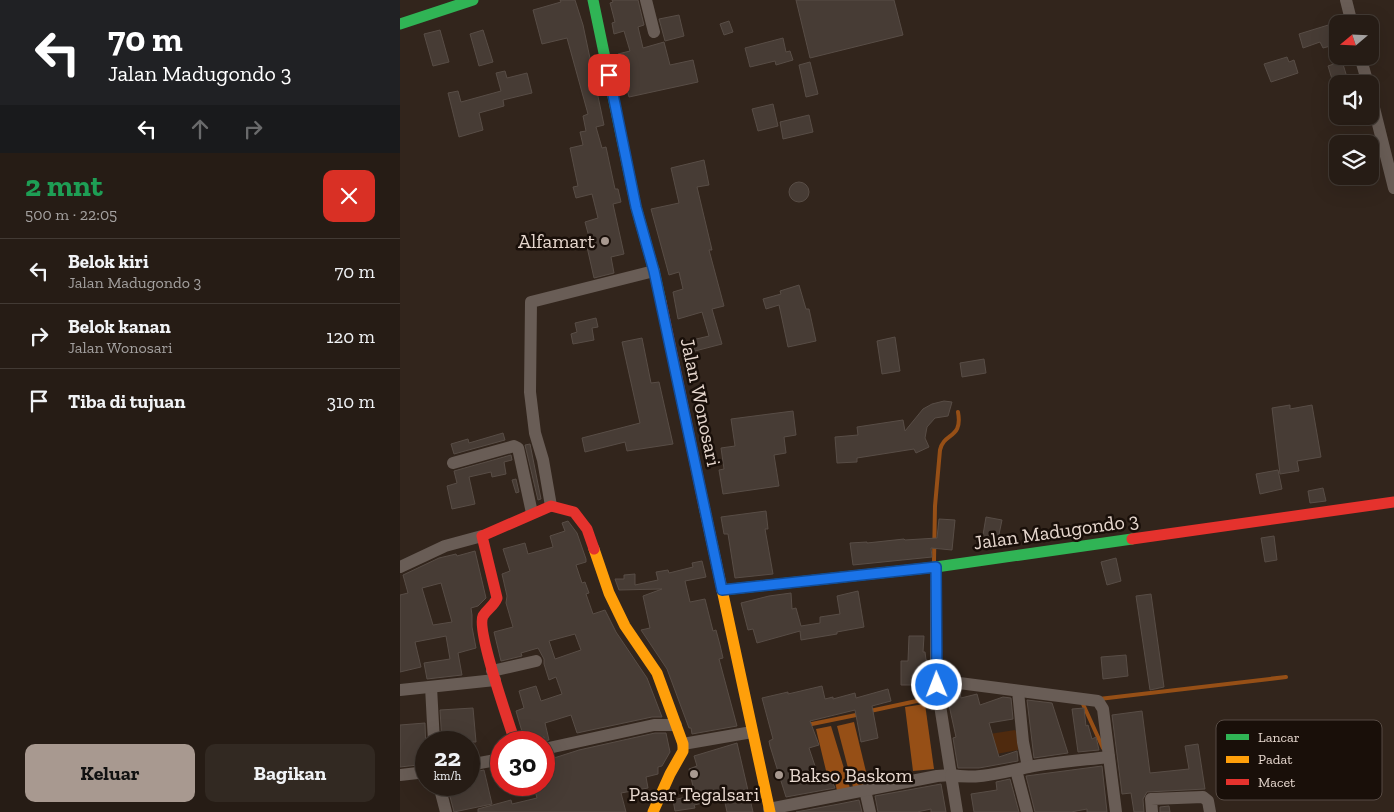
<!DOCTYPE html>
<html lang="id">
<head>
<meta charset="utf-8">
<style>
  :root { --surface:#261c15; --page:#322922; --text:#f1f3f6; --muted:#a4a1a0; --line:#423a34; --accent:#a89990 }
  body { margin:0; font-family:"Zilla Slab",serif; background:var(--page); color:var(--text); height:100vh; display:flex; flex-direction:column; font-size:19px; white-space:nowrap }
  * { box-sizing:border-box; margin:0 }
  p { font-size:16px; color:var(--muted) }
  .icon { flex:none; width:28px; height:28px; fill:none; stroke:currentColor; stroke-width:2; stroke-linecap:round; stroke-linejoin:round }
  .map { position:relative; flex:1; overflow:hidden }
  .panel { display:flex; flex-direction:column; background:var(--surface); width:400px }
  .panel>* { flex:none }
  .banner { background:#202124; color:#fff; overflow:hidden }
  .needle { width:32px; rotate:251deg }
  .tools { position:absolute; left:929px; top:15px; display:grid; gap:10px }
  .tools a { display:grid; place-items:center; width:50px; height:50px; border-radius:10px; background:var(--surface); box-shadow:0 5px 20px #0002,0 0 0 1px var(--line); font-size:25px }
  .speed { position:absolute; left:15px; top:731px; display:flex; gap:10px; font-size:25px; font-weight:700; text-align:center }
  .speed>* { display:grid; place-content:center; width:65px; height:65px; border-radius:50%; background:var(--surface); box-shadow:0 5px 20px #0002,0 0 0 1px var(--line); line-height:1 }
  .speed small { font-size:12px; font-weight:400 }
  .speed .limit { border:8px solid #d22; background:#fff; color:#111 }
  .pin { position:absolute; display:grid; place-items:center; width:42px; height:42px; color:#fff; margin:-21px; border-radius:10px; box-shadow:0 2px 8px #0006 }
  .me { position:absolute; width:55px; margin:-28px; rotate:359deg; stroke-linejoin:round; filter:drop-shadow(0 0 4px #0008) }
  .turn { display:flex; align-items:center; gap:18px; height:105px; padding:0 25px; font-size:22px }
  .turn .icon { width:65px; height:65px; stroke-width:2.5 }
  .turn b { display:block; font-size:35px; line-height:42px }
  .lanes { display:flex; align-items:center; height:48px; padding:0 25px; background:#0003; justify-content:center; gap:25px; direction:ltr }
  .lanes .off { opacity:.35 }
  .round { display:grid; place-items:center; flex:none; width:52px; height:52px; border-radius:10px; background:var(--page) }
  .summary { display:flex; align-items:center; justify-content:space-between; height:85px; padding:0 25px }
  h1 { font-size:30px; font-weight:800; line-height:38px; color:#1e9e55 }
  .cta { display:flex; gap:10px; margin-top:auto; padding:10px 25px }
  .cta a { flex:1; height:58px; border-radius:10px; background:var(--accent); color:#111; font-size:20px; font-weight:800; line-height:58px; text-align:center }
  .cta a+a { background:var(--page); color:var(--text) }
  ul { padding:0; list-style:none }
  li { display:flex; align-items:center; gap:15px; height:65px; padding:0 25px; border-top:1px solid var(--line) }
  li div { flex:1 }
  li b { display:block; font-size:19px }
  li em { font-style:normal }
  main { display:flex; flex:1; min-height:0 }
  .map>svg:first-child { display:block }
  .green { fill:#4f2a0e }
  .water { fill:#964f16 }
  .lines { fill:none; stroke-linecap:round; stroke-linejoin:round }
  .stream { stroke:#964f16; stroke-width:4 }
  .building { fill:#473c35; stroke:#584d46; fill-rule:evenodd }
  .street { stroke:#695d56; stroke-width:12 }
  .fast { stroke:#30b455; stroke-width:11 }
  .slow { stroke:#ff9f0a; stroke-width:11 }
  .jam { stroke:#e5322d; stroke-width:11 }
  .route-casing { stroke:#114b97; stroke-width:12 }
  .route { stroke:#1a73e8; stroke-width:9 }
  .poi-dot { fill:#a89990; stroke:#190f09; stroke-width:2 }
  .labels { text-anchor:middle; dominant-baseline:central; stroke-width:5; stroke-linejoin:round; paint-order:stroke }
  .poi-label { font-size:20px; fill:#e7d8cf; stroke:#190f09; text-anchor:end }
  .street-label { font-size:20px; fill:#e7d8cf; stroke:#190f09 }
  .key { fill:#190f09; stroke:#574b44; stroke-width:1 }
  .key-label { font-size:14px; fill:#e7d8cf }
</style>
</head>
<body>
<main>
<section class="panel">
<div class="banner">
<div class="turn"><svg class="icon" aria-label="left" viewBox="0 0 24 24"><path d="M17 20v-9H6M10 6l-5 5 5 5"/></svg><div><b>70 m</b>Jalan Madugondo 3</div></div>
<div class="lanes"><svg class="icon" aria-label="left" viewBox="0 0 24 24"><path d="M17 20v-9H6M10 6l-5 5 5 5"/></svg><svg class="icon off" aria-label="ahead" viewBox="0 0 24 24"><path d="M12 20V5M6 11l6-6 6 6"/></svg><svg class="icon off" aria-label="right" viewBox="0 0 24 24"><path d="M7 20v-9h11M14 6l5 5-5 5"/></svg></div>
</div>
<div class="summary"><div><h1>2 mnt</h1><p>500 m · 22:05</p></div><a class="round" style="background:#d93025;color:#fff"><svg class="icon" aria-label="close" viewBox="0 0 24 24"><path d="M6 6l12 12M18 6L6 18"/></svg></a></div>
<ul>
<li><svg class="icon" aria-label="left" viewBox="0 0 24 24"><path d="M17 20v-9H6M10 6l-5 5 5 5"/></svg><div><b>Belok kiri</b><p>Jalan Madugondo 3</p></div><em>70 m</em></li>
<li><svg class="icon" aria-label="right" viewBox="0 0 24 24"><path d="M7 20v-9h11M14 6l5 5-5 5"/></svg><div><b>Belok kanan</b><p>Jalan Wonosari</p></div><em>120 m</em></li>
<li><svg class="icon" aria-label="arrive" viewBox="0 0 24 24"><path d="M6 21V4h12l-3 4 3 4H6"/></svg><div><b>Tiba di tujuan</b></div><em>310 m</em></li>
</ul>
<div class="cta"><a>Keluar</a><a>Bagikan</a></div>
</section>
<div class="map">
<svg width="994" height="812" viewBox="0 0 994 812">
  <rect width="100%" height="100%" fill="#32251c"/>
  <polygon class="green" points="615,730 620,737 618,750 580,757 577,736"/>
  <g class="water">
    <polygon points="525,704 534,769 513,771 505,707"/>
    <polygon points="454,722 469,784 453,787 437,726"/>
    <polygon points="431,726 450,788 437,791 435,781 428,779 416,729"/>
  </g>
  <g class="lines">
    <g class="stream">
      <path d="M534,561L535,506L540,450C544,432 563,439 558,412"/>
      <polyline points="699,699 886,677"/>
      <polyline points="682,702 703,748"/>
      <polyline points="470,711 526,699 531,682"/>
      <polyline points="407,725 461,714"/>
    </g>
  </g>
  <g class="building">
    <polygon points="160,0 175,0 183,25 204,125 196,127 202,148 206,147 215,189 218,189 221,202 213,204 224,254 211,257 214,273 194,278 185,238 189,237 185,222 198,218 192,194 176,198 173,187 178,186 170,148 183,145 180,132 186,131 183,116 188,114 167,38 142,44 133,10 161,2"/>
    <polygon points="212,0 238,0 244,25 238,27 243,48 264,42 270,65 293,60 298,82 229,97 218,54 230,51 224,31 214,34 212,23 215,22 210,3 213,2"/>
    <polygon points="396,0 494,0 503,35 410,58"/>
    <polygon points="279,15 284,36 265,41 259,19"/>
    <polygon points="329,21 333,32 324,35 320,24"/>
    <polygon points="938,22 938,44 923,48 920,42 903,48 899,34"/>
    <polygon points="40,30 49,62 33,66 24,34"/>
    <polygon points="83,30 93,62 79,66 70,34"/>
    <polygon points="383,38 386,52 390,51 393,60 376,65 375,61 350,67 345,48"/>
    <polygon points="887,57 889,62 894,60 898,73 871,82 864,64"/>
    <polygon points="942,61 946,74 932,79 928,66"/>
    <polygon points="410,62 418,94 406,97 399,65"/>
    <polygon points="105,71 107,78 127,73 132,93 103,100 104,106 79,113 83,130 59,137 48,93 58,91 61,102 101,91 96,73"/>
    <polygon points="373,104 378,126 358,131 352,109"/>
    <polygon points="409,115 413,132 383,139 380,122"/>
    <polygon points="304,160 309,185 297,187 312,250 309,250 324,306 312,309 322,344 295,351 292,340 309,336 302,312 278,319 273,292 283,289 279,272 269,275 251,209 279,203 271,168"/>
    <circle cx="399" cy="192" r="10"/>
    <polygon points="399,285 406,309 409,309 416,341 388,347 379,305 366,309 363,299 381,294 380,291"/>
    <polygon points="196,318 198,327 192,328 194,340 173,344 171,334 177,332 175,323"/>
    <polygon points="495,337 500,371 482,374 477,341"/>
    <polygon points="242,338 251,383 259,382 273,444 227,451 225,442 185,452 182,438 240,423 222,342"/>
    <polygon points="584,359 586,373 562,377 560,363"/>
    <polygon points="544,401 552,402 548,416 535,418 527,427 525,438 529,447 516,453 514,449 457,458 457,462 437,463 435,437 458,435 457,427 503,420 505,431 523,409 532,404"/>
    <polygon points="890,405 890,409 912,405 921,457 897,461 899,471 880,474 872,408"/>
    <polygon points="393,411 396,435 384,437 386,453 374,455 379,486 323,494 319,470 324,469 321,448 335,446 331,419"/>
    <polygon points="103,433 105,440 54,454 51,444 68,439 69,443"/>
    <polygon points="130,444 141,499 138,500 125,445"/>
    <polygon points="111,455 112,460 104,462 106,474 92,477 91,472 69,477 75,504 52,509 47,486 57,483 54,471"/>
    <polygon points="878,470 882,489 860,494 856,474"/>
    <polygon points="116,479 119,492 116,493 112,480"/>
    <polygon points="923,488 926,501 910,503 908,491"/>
    <polygon points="366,511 368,529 365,529 373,574 335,578 328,534 324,534 321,517"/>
    <polygon points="586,517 602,520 597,544 582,541"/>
    <polygon points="539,519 555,520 552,550 531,548 532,557 453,565 450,543 467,542 467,543 504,539 505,540 537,538"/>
    <path d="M168,521L177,533L186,559V562L176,565L182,583L185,582L189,593L186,594L193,614L205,610L216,632L247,678L262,717H252L177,733L171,715L145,723L149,740L144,741V737L125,742L116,711L124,708L119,691L136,686L141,701L162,694L156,677L149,680L144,664V659L138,648L121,653L122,656L101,661L94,632L113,627L106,603L107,596L102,574L110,571L103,549L125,543L128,554L153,547L150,536L165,531L162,523ZM175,634L181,650L155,659L149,641Z"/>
    <polygon points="874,536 877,560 865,562 861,538"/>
    <path d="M75,551L86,598L78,606L71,608L72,615V627L76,648L58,653L62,675L27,679L24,663L50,659L46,636L15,642L21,667L0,672V595L8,593L3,575L39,558L56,554L57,556ZM41,583L52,622L33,625L22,588Z"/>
    <polygon points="716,558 721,581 707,585 701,562"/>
    <polygon points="302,561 306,577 285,581 290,602 305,599 313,631 316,630 320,645 323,658 319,659 337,726 292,734 291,728 289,728 267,669 241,630 250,628 243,596 262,589 219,590 215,579 224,579 224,575 235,574 235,585 258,580 256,572 268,570 269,573 293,567 292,563"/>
    <polygon points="458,591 464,627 437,632 437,634 401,640 400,631 357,643 353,629 348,630 341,603 369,596 391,593 392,609 396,608 401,626 420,623 420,617 440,614 437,596"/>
    <polygon points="751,594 764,687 750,690 736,596"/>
    <polygon points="509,636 524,636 523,652 525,652 526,660 527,660 528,679 522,679 522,685 501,685 501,661 508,661"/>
    <polygon points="726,655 728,676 703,679 701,657"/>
    <polygon points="422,686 425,699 433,697 433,699 455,693 456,698 488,689 491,701 472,706 478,738 461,742 455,710 410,721 419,745 409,748 421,784 432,781 435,788 386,797 370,746 369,741 373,739 362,698 388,692 388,694"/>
    <polygon points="560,693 561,698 577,694 580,705 603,697 611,698 613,719 589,723 599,757 617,751 618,761 579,768 558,768 553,738 556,737 547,696"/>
    <polygon points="627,700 652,703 668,753 634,758"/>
    <polygon points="73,708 76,742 42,742 40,710"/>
    <polygon points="684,708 686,726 688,725 692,739 696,737 699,750 678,752 672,709"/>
    <polygon points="742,711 750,773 789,769 785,746 798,744 805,789 747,792 743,799 744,812 734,812 731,793 722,794 712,715"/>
    <polygon points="25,723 26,753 18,754 18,765 0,767 0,725"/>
    <polygon points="255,733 266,733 270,752 262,766 258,767 258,774 246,777 248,788 221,793 226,812 78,812 78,809 111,800 112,804 137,798 135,791 140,789 139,785 144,785 144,757 153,755 154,758 179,750"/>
    <polygon points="337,743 353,812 327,812 324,798 294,805 295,808 275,811 273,800 295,795 289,769 297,766 294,756"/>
    <polygon points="69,748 76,748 77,755 69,757"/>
    <polygon points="702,766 707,812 687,812 687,809 671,812 635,812 626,776"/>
    <polygon points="84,770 92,804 54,812 47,785 72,785 69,773"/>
    <polygon points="610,779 619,812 574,812 571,794 597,790 596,782"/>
    <polygon points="541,784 546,812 531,812 531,809 517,812 478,812 475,796"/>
    <polygon points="459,800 462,812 396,812 439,804"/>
    <polygon points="769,806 770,812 760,812 760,807"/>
  </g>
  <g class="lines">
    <g class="street">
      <polyline points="246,0 254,32"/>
      <polyline points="946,0 952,24"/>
      <polyline points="960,56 968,84"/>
      <polyline points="970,92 994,188"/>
      <polyline points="53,463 114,446 118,448 132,513"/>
      <polyline points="151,506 143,460 135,433 130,392 131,302 254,271"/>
      <polyline points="0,567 45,546 82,536"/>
      <polyline points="92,671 136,661"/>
      <polyline points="536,680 698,701 703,709 716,812"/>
      <polyline points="31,687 34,742"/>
      <polyline points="0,690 95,680"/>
      <polyline points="618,691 623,742 628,767"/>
      <polyline points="283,744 352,732"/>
      <polyline points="144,749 254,725 276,725"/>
      <polyline points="69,765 101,759"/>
      <polyline points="616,770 627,812"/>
      <polyline points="0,775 26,772"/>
      <polyline points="39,785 46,812"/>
      <polyline points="465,790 470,812"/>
      <polyline points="369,809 537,776 551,775 536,680 536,567"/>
      <path d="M557,812L551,775C577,780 603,772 628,767C655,762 683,760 709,757"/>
      <polyline points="752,812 751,799 803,797 808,801 810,812"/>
    </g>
    <g class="fast">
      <polyline points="193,0 236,207 254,271 261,302"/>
      <polyline points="0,24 73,0"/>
      <polyline points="322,590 536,567 732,539"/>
    </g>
    <g class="slow">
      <polyline points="304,506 370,812"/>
      <polyline points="194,549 209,593 225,626 257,673 283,744 283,751 270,774 253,812"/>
    </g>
    <g class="jam">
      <polyline points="261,302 304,506"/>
      <polyline points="732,539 994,502"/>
      <path d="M115,742C109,723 76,630 83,616C87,609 94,606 97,598L82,536L151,506L174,512L187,529L194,549"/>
    </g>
  </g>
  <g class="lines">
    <defs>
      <polyline id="route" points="209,75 236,207 254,271 322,590 536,567 537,685"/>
    </defs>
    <use href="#route" class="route-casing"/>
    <use href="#route" class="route"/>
  </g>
  <g class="poi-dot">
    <circle cx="205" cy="241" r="5"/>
    <circle cx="294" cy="774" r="5"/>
    <circle cx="379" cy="775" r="5"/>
  </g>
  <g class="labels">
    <g class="poi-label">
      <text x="195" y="241">Alfamart</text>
      <text x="389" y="775" text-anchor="start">Bakso Baskom</text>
      <text x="294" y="794" text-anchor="middle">Pasar Tegalsari</text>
    </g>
    <g class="street-label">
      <text transform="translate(301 402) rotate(78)">Jalan Wonosari</text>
      <text transform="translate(656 531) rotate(-8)">Jalan Madugondo 3</text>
    </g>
  </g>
  <rect x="816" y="720" width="166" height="80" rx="8" class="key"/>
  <rect x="826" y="734" width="23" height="6" fill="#30b455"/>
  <rect x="826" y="756" width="23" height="7" fill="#ff9f0a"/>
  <rect x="826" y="779" width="23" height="6" fill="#e5322d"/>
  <g class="key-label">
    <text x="858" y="742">Lancar</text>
    <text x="858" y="764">Padat</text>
    <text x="858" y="787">Macet</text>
  </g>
</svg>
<div class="tools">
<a><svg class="needle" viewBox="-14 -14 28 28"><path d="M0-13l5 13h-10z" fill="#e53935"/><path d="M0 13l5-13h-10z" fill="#a4a1a0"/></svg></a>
<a><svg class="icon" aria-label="sound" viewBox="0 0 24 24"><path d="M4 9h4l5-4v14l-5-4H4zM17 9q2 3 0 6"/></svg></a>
<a><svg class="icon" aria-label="layers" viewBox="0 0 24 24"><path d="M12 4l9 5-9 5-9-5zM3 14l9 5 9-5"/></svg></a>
</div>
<div class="speed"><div>22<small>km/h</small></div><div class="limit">30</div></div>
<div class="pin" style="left:209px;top:75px;background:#d93025"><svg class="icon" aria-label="arrive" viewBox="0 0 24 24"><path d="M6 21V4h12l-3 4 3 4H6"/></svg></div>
<svg class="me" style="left:537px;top:685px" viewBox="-20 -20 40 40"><circle r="17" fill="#1a73e8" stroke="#fff" stroke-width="3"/><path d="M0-11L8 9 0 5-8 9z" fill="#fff"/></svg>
</div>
</main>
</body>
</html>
